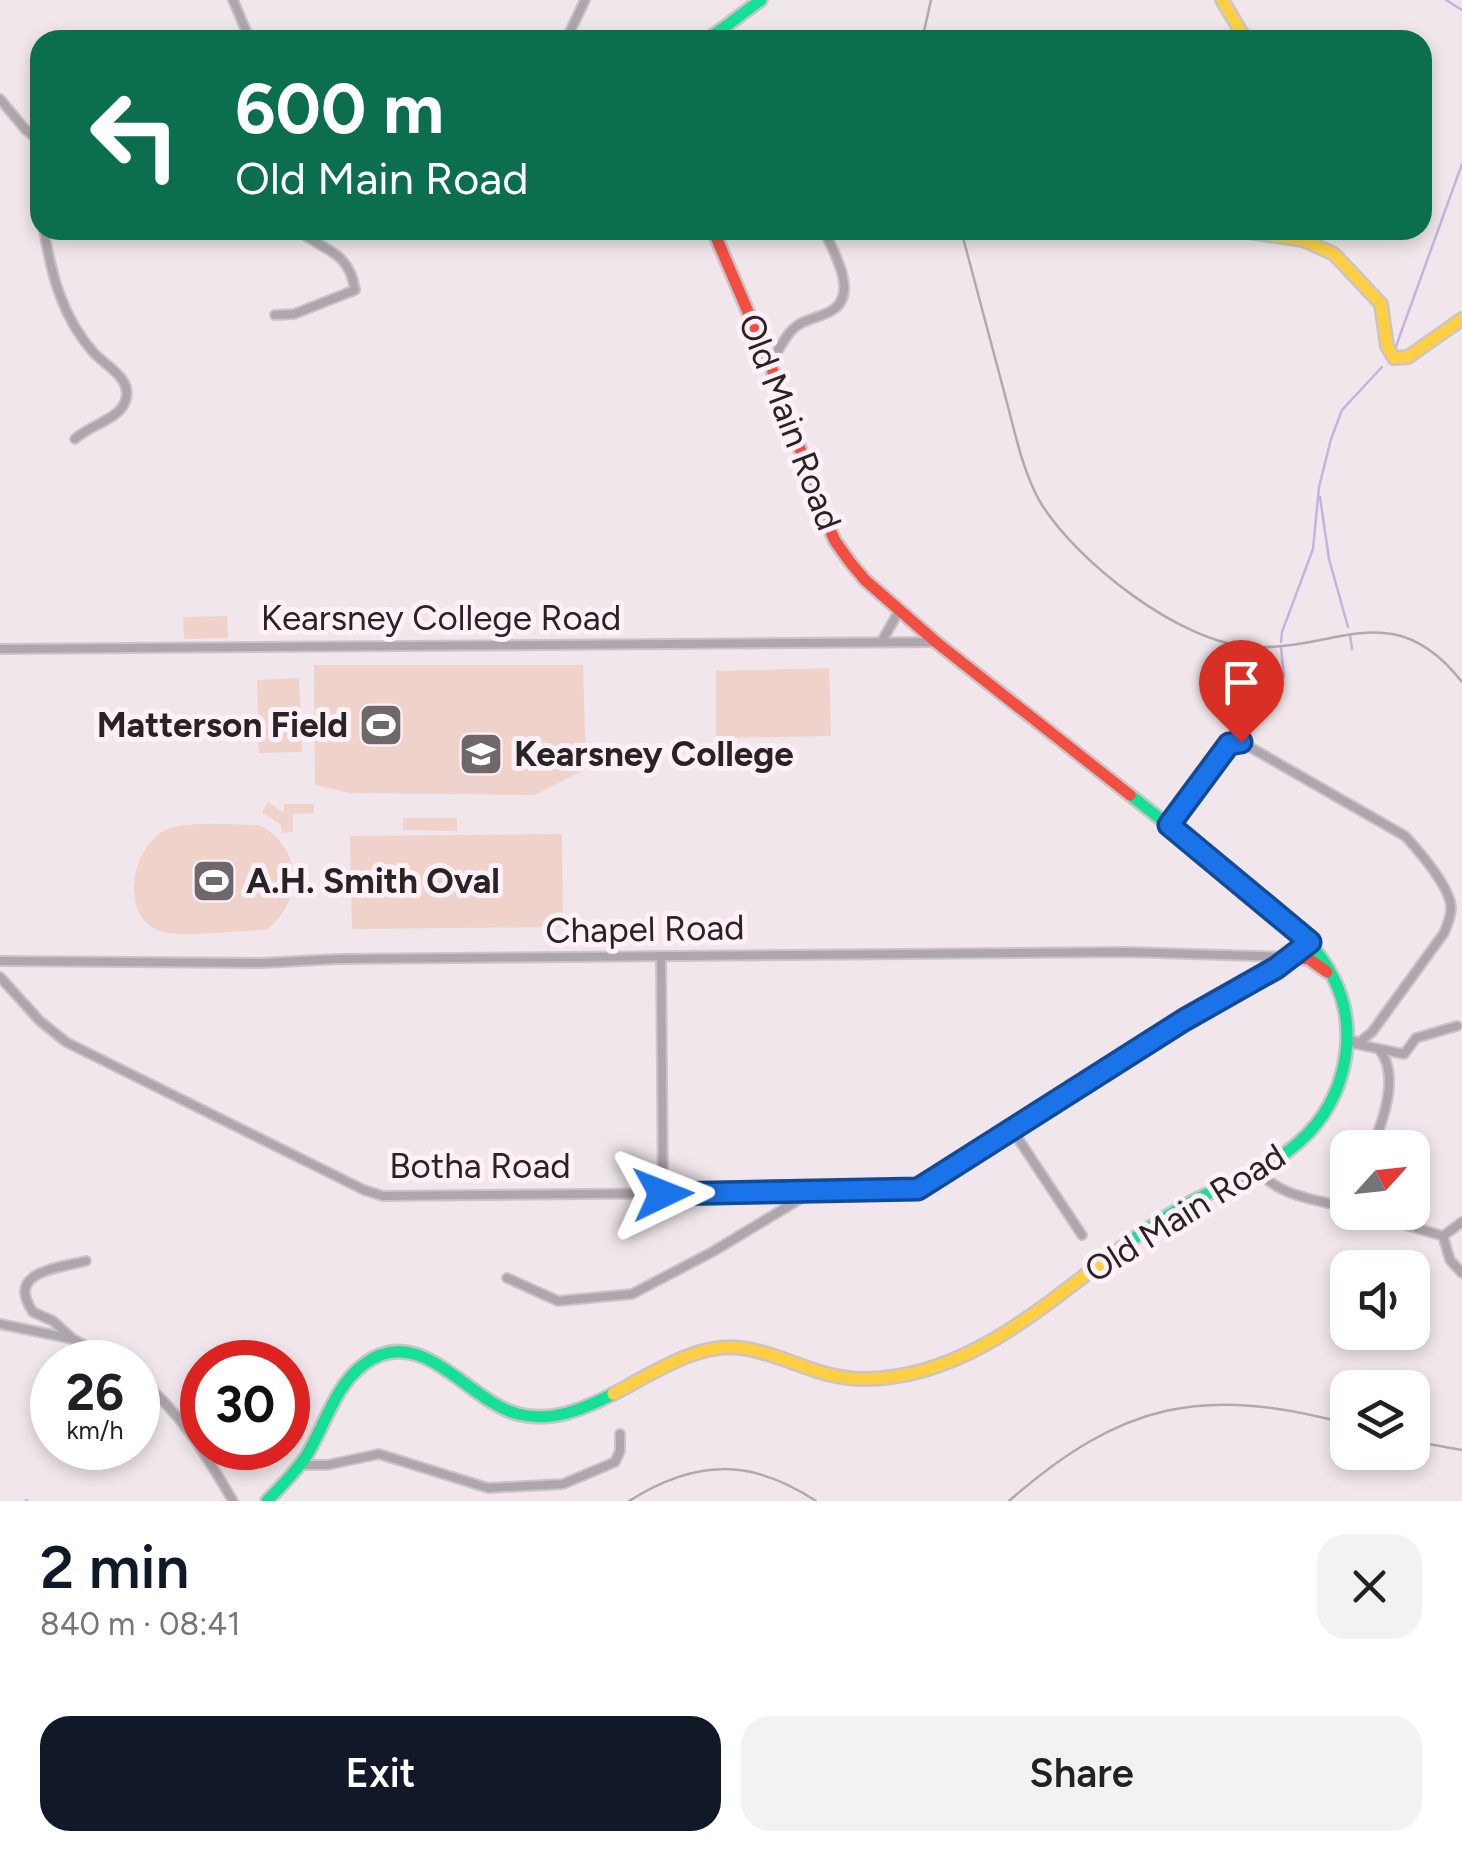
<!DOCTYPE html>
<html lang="en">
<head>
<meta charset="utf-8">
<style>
  :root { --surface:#fff; --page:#f2f2f2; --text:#202124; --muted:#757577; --accent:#111827 }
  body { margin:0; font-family:Figtree,sans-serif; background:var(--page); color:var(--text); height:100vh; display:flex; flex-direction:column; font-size:38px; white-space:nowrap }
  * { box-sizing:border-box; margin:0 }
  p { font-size:32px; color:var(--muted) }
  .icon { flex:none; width:55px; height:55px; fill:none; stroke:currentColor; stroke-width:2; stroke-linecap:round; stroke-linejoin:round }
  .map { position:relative; height:1501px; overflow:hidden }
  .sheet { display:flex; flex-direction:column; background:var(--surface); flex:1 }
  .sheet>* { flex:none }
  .banner { position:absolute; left:30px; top:30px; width:1402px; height:210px; border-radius:30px; box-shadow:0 5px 15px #0003; background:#0b6e4f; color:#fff; overflow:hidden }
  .needle { width:65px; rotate:63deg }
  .fabs { position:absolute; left:1330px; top:1130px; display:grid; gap:20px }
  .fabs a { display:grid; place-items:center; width:100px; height:100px; border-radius:20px; background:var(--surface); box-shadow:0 5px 15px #0003; font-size:50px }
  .speed { position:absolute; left:30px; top:1340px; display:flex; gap:20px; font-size:50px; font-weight:700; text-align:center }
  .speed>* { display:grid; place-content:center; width:130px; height:130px; border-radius:50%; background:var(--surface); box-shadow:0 5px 15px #0003; line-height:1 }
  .speed small { font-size:25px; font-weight:400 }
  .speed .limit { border:15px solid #d22; background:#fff; color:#111 }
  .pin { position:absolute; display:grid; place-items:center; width:85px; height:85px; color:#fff; margin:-102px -42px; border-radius:50% 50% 50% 0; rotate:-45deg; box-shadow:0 0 10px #0007 }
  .pin .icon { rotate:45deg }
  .me { position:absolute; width:110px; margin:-55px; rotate:88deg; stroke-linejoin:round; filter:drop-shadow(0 0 8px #0008) }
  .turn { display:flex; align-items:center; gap:35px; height:210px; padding:0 40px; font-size:45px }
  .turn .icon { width:130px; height:130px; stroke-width:2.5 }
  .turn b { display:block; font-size:70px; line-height:85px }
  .round { display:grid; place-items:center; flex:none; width:105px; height:105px; border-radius:30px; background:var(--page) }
  .headline { display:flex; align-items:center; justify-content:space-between; height:170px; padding:0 40px }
  h1 { font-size:60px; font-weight:600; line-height:75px; color:var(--accent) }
  .primary-button { display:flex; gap:20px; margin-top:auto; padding:20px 40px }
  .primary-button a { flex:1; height:115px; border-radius:30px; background:var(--accent); color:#fff; font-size:40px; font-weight:600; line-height:115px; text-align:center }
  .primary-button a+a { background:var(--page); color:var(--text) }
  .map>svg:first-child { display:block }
  .green { fill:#efd3ca }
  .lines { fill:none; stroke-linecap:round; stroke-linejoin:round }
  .stream { stroke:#c0b5db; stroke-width:2.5 }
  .street-casing { stroke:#cbc4c7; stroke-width:12 }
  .fast-casing { stroke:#cbc4c7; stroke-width:16 }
  .slow-casing { stroke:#cbc4c7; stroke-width:16 }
  .jam-casing { stroke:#cbc4c7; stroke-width:16 }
  .street { stroke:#aea6ad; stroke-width:8 }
  .fast { stroke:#16e098; stroke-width:11 }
  .slow { stroke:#ffcf43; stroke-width:11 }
  .jam { stroke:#f24e42; stroke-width:11 }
  .rail { stroke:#b0aaaf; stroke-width:2.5 }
  .route-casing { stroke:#114b97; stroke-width:25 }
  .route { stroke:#1a73e8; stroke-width:18 }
  .labels { text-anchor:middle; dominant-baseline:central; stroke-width:10; stroke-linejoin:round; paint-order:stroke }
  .street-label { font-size:35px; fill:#292325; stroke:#fff1f7 }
  .poi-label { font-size:35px; font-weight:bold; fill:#292325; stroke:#fff1f7; text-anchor:start }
</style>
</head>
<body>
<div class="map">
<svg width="1462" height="1501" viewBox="0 0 1462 1501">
  <rect width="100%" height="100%" fill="#f0e6eb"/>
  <g class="green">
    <polygon points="227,616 228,638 184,639 183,617"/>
    <polygon points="314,665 583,665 586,769 535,795 350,793 315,785"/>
    <polygon points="829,668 831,736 716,738 716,671"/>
    <polygon points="299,678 302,752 259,753 258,737 215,738 214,717 258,715 257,680"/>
    <polygon points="268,802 284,813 284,804 314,804 314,813 293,814 293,832 282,833 281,825 262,812"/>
    <polygon points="403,818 457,818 457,831 403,830"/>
    <path d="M259,825C302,847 305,901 266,930C243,930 177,938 159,931C116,914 133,836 174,827C200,821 232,825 259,825Z"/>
    <polygon points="562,834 563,927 352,929 350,836"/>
  </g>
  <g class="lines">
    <g class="stream">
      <polyline points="1446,0 1462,10"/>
      <polyline points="1395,349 1462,164"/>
      <polyline points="1320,497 1329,559 1348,627"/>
      <polyline points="1350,635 1352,649"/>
      <polyline points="1281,642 1282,632 1313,549 1319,487 1331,439 1342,410 1382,367"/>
      <polyline points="1281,648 1284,677"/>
      <polyline points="26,1501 27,1500"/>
    </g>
    <defs>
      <g id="street">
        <polyline points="233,0 250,40"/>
        <polyline points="566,40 585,0"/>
        <polyline points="0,99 25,129 40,142"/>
        <path d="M44,230C51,274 63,319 94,353C107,367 134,379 125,402C119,419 88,426 75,439"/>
        <path d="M275,315L294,314L355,290C349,250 323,251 298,230"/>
        <path d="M769,361C781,351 784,334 798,325C809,318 823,317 834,309C858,292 833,251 824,230"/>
        <polyline points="882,641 899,611"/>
        <polyline points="0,649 935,642"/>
        <path d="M1169,825L1229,745L1241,742L1405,836C1419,851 1451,888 1451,908C1451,916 1447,926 1444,933L1372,1032L1360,1042L1347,1040"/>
        <polyline points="661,956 663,1194"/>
        <polyline points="0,961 262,963 338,959 1126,952 1290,957"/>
        <polyline points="0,977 40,1021 66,1042 364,1190 383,1196 881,1191 918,1189 939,1179 1184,1021 1276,968 1311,942"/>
        <polyline points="1356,1044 1404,1054 1416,1038 1457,1026"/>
        <polyline points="1013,1131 1082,1235"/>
        <path d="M1372,1148C1383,1121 1399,1077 1381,1052"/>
        <path d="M1258,1168C1273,1196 1320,1200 1348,1208"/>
        <polyline points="1362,1212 1443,1236"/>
        <polyline points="1443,1236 1450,1260 1462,1273"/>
        <polyline points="1443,1236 1462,1222"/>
        <polyline points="507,1278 558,1301 632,1294 714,1251 810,1193"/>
        <polyline points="0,1324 73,1339 115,1362"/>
        <path d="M73,1339L53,1321L33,1312C5,1271 59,1268 86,1261"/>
        <path d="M138,1378C180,1411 206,1455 233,1501"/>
        <polyline points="299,1465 327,1465 379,1454 488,1488 563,1484 615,1462 620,1451 620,1434"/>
      </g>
      <g id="fast">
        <polyline points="707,40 761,0"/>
        <path d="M1109,1257C1135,1237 1162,1218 1191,1202C1225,1185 1262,1172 1292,1148C1316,1129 1334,1103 1342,1073C1367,978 1298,927 1232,875C1198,848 1164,822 1130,795"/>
        <path d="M267,1501C281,1486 296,1472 307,1455C325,1425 335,1386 363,1365C420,1320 467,1401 518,1414C551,1423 584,1409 613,1394"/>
      </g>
      <g id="slow">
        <polyline points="1222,0 1246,40"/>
        <polyline points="1236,230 1303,240 1334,254 1381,304 1387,346 1394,358 1408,357 1462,319"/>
        <path d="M613,1394C650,1375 697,1342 741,1348C786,1354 818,1380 867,1379C963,1377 1036,1312 1109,1257"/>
      </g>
      <g id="jam">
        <polyline points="713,230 769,361 823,514 835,541 850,562 865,580 936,642 1130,795"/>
        <polyline points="1290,957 1309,959 1327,972"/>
      </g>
    </defs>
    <use href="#street" class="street-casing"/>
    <use href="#fast" class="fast-casing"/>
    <use href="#slow" class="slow-casing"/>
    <use href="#jam" class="jam-casing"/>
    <use href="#street" class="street"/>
    <use href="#fast" class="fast"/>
    <use href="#slow" class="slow"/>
    <use href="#jam" class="jam"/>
    <g class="rail">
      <polyline points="922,40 931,0"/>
      <path d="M961,230C976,286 991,342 1006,399C1015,432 1022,469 1039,500C1074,560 1181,644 1252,647C1337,651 1393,594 1462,682"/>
      <polyline points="1412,1441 1462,1450"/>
      <path d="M629,1501C695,1459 751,1458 816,1501"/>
      <path d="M1009,1501C1122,1402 1203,1385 1348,1424"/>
    </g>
  </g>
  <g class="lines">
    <defs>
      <polyline id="route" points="663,1194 918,1189 1184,1020 1276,968 1310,942 1169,825 1229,744 1241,742"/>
    </defs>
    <use href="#route" class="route-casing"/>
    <use href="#route" class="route"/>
  </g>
  <defs>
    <symbol id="stadium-square" viewBox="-11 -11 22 22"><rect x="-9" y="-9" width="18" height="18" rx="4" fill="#6f676a" stroke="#fff1f7"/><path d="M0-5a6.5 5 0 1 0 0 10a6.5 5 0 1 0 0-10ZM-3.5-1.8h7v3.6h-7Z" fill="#fff"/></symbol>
    <symbol id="school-square" viewBox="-11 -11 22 22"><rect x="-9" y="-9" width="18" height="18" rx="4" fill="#6f676a" stroke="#fff1f7"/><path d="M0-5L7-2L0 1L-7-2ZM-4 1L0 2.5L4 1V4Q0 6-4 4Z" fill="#fff"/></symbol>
  </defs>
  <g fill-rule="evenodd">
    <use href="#stadium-square" x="356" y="700" width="50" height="50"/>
    <use href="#school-square" x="456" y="729" width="50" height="50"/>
    <use href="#stadium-square" x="189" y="856" width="50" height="50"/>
  </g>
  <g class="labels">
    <g class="street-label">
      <text transform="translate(790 422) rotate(69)">Old Main Road</text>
      <text x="441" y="618">Kearsney College Road</text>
      <text transform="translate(645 929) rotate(-1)">Chapel Road</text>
      <text x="480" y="1166">Botha Road</text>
      <text transform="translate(1185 1213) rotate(-32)">Old Main Road</text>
    </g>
    <g class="poi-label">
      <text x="348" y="725" text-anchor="end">Matterson Field</text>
      <text x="514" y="754">Kearsney College</text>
      <text x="246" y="881">A.H. Smith Oval</text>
    </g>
  </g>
</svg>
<div class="fabs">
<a><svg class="needle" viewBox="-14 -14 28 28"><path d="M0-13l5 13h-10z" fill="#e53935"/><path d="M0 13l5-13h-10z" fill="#757577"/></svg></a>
<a><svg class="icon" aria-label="sound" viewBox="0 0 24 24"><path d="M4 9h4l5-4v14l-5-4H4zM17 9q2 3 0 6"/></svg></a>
<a><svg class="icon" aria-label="layers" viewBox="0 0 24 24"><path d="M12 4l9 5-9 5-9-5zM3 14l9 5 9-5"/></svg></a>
</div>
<div class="speed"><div>26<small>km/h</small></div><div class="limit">30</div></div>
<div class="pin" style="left:1241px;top:742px;background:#d93025"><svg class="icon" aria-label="arrive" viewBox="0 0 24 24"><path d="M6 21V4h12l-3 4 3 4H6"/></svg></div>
<svg class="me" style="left:663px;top:1194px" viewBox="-20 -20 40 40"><path d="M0-17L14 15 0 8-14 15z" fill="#1a73e8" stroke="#fff" stroke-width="4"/></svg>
<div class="banner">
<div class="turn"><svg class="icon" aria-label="left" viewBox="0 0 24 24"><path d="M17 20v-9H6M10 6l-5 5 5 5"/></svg><div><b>600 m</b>Old Main Road</div></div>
</div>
</div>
<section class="sheet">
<div class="headline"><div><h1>2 min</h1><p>840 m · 08:41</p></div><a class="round"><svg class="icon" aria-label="close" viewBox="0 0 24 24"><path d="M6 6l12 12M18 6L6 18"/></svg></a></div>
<div class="primary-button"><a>Exit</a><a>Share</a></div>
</section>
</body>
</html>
